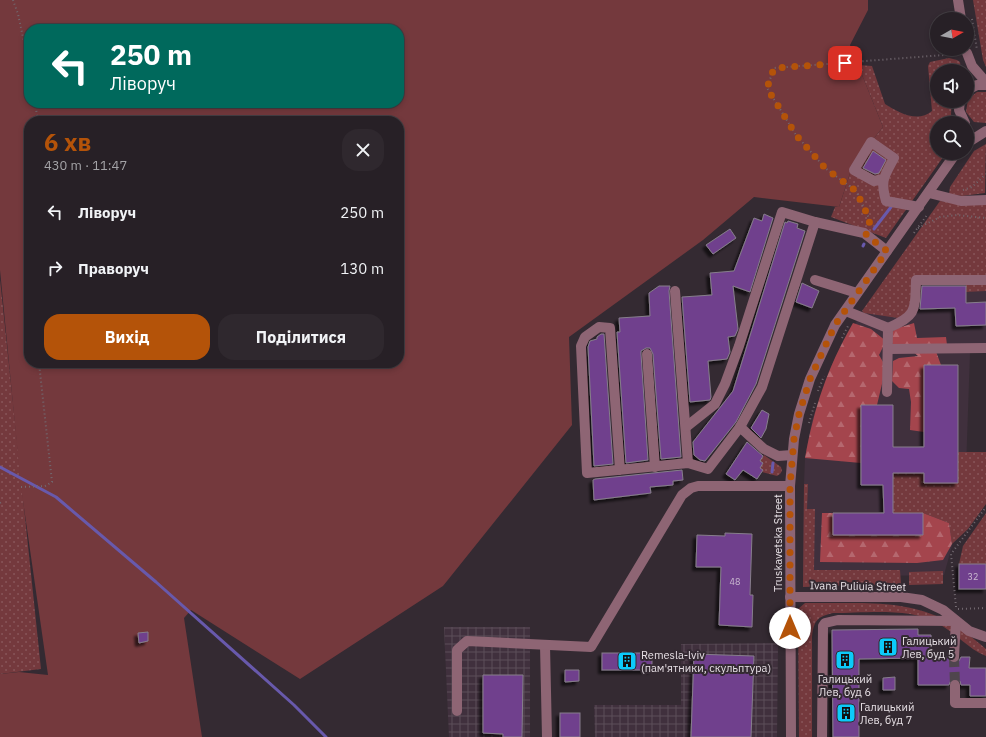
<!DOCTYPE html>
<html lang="uk">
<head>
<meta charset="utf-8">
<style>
  :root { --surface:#272026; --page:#2f282e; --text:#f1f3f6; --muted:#a4a3a7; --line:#433e43; --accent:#b45309 }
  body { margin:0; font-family:"IBM Plex Sans",sans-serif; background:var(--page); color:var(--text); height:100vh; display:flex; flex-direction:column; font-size:15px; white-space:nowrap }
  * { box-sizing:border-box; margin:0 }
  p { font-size:13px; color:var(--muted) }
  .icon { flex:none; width:22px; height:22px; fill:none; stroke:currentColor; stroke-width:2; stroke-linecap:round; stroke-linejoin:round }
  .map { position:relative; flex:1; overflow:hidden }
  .sheet { position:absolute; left:24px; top:116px; width:380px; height:252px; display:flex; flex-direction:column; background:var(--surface); border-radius:16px; box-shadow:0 2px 6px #0003,0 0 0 1px var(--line) }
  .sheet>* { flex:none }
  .hud { position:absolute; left:24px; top:24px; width:380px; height:84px; border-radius:16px; box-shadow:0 2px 6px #0003,0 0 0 1px var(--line); background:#00695c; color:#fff; overflow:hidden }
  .needle { width:26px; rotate:81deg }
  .tools { position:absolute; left:930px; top:12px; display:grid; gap:8px }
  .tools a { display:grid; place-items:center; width:44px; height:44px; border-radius:50%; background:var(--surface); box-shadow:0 2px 6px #0003,0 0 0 1px var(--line); font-size:20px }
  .pin { position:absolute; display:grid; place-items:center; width:34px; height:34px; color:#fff; margin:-17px; border-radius:8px; box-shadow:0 2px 6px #0006 }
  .me { position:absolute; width:44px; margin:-22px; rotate:0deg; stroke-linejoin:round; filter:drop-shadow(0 0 3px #0008) }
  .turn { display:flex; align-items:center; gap:14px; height:84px; padding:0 20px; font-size:18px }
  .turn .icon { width:52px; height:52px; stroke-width:2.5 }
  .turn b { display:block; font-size:28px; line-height:34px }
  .round { display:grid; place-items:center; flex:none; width:42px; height:42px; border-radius:16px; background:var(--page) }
  .overview { display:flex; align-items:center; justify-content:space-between; height:68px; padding:0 20px }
  h1 { font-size:24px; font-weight:700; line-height:30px; color:var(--accent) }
  .button { display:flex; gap:8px; margin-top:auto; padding:8px 20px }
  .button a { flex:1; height:46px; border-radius:16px; background:var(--accent); color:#fff; font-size:16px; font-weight:700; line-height:46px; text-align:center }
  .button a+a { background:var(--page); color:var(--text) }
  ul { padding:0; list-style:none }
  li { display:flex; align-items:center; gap:12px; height:56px; padding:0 20px }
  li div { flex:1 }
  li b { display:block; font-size:15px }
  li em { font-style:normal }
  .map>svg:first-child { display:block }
  .built { fill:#40303d }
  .industrial { fill:url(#industrial-grid) }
  .grass { fill:url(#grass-dots) }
  .forest { fill:url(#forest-firs) }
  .green { fill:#74393d; fill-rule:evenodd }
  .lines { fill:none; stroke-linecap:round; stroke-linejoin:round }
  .stream { stroke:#6859ac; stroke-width:3 }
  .building { fill:#70418d; stroke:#867e8b; filter:url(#shadow) }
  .minor-tunnel { stroke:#4f454d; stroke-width:10; stroke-dasharray:10 5; stroke-linecap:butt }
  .path { stroke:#726970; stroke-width:2; stroke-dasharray:1 3; stroke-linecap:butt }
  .minor { stroke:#8e6574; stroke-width:10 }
  .route { stroke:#b45309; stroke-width:7; stroke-dasharray:0 12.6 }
  .labels { text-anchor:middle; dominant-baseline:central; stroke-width:4; stroke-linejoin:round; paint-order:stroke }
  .number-label { font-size:9px; fill:#cab9d0 }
  .street-label { font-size:11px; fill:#e8e1e6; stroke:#342a32 }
  .poi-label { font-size:11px; fill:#e8e1e6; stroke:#342a32; text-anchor:start }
</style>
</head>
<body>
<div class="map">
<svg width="986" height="737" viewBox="0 0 986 737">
  <defs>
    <pattern id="industrial-grid" width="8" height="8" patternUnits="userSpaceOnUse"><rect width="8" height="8" fill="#40303d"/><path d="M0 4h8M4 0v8" fill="none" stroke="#5c4e59"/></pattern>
    <pattern id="grass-dots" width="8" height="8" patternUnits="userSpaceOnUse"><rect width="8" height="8" fill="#74393d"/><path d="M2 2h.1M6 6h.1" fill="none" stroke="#885559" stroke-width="1.8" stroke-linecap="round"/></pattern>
    <pattern id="forest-firs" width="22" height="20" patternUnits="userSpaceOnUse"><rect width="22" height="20" fill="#a4454d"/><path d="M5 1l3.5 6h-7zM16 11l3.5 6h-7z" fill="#b5686f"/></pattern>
    <filter id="shadow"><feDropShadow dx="-3.5" dy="3.5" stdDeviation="1" flood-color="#0009"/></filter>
  </defs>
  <rect width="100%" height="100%" fill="#342a32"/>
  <polygon class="built" points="893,268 986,272 986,352 970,353 965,498 944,575 803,577 804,484 805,458 812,420 830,369 844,340"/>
  <g class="industrial">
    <polygon points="444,627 530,627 530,737 449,737"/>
    <polygon points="778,643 777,737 595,737 594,705 681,705 681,644"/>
  </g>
  <g class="grass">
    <polygon points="973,0 986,0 986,67 983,60"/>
    <path d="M949,58L957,60L960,62L961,71H937V101H952L951,114L953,123H937V153H946L886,238L831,217L835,207H839L853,164L883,127L858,65L872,66L885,104C899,113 918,123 932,111L928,66L930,62Z"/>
    <polygon points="977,92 986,92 986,123 974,122 966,112 968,99"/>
    <polygon points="986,144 985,193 962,196 949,194 950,187 974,151"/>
    <polygon points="940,201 986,205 986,276 918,277 912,305 905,316 898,318 864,313 862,311"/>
    <polygon points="0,279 41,669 0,674"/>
    <polygon points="986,283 986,291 966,292 966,285"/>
    <polygon points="958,452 986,452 986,504 968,529 952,544 949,523 923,513 893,513 893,473 924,473 924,483 958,483"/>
    <polygon points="764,455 781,467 782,471 780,474 777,476 762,472 763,470 760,468 763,463 760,461"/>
    <polygon points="804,484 808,484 807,509 815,509 814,570 900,570 901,584 803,587"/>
    <polygon points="986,513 986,564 959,564 963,546"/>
    <polygon points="943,571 943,584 909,585 909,572"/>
    <path d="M805,603C849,604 900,598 941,618C958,626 972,637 986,649V656C968,649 955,632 937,623C910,607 864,613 833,613C817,617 814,620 812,637V737H799L798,609Z"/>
  </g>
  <g class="forest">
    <path d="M853,323L871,329L886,341L879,355L886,367L877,405H861V463L805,458C814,408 827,368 853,323Z"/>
    <polygon points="914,323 917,338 946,337 947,345 934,346 941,365 924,365 924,432 910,430 911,402 909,389 899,388 892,381 893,361 899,358 918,356 911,350 893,346 890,335 895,329"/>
    <polygon points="822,513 833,513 833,535 923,535 923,513 949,523 952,544 943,560 917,563 820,562"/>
  </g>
  <path class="green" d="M0,0H868V10L850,45L883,127L853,164L839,207L754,197L703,240L569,337L572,425L443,586L300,679L191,610L184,618L202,737H0V674L19,672L48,675L21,487L0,270ZM29,29H399V103H29ZM29,121H399V363H29Z"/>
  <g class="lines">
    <g class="stream">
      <polyline points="874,229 891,207"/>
      <polyline points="863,246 864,244"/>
      <polyline points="0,467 56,497 156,582 294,705 326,737"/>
      <polyline points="772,472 773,463"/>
    </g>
  </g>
  <g class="building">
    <polygon points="873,151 886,160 879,173 875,174 863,168"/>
    <polygon points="764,214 773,218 750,292 733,286 738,329 735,336 728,337 730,352 727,359 708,361 711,397 710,400 690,402 682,297 712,295 710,273 734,271 754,218 762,221"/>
    <polygon points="788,221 798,224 797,228 805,231 756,384 736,422 705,461 700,460 694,455 693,442 733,391 785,222 787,223"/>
    <polygon points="730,229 736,238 713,254 706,245"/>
    <polygon points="802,283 819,291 812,308 796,302"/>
    <polygon points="659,286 670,286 669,291 681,457 661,459 653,354 650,348 646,348 641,351 641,354 648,460 626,463 617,332 620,332 619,318 650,316 649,293"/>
    <polygon points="922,286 966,286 966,303 986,302 986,325 956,326 955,308 920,309"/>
    <polygon points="601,334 604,334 613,464 594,466 588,347 590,341 597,339 597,337"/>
    <polygon points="924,365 958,365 958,483 924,483 924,473 893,473 893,513 923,513 923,535 833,535 833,513 884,513 883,485 861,485 861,405 893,405 893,447 924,447"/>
    <polygon points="762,410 769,414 766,429 761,438 751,428"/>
    <polygon points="747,442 763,456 760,461 763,463 760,468 763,470 757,479 743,470 735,480 726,474"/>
    <polygon points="682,470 683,480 673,481 673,485 650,487 651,493 594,500 593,480 595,479"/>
    <polygon points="725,533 752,534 750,595 753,595 752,627 719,625 721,567 696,567 697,535 725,536"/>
    <rect x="959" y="564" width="27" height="25"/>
    <polygon points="918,629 918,635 931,635 932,657 948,657 950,662 954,663 959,661 961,657 970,657 969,668 986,668 986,696 970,696 970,685 961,685 960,681 955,679 951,680 949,685 918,685 918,658 859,659 859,737 833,737 832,630"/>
    <polygon points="148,632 148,641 139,643 138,633"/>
    <rect x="602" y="653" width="50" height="17"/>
    <polygon points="694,654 754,656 751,737 691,737"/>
    <polygon points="565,670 579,670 579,681 565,682"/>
    <polygon points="483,675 523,675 522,737 503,737 503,734 483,733"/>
    <polygon points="895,677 895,690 883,690 883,678"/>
    <rect x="560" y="713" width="20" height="24"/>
  </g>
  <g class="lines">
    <polyline class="minor-tunnel" points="954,657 955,685"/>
    <g class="path">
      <polyline points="13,0 18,14 29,65"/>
      <polyline points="972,19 977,50"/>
      <polyline points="35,103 38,121"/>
      <polyline points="963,190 972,187 986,174"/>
      <polyline points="869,224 870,220 856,191 825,168 796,135 767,88 774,68 957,54"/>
      <polyline points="918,228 940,217 957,215 986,218"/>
      <polyline points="914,233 927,215"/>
      <polyline points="842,338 848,326"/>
      <polyline points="818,391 824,376"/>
      <polyline points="809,423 815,403"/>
      <polyline points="21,487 45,486 52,482 39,363"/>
      <polyline points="0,503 2,501"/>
      <polyline points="956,607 951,554 986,507"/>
      <polyline points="958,609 986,608"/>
    </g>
    <g class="minor">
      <polyline points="958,0 961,19"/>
      <polyline points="967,53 972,66 986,82"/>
      <polyline points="967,90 977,85 986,85"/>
      <polyline points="960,101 959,110 965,123"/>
      <polyline points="967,143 986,131"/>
      <path d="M883,179L874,181L854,170L871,142L894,158C884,177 880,180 886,201L919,207"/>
      <polyline points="929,193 961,201 986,200"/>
      <polyline points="815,222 864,233 887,251"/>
      <polyline points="815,280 857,293"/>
      <polyline points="675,291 688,463"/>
      <polyline points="846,311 888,328 887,392"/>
      <path d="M888,328C917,316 915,310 916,280H986"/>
      <polyline points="888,349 986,348"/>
      <polyline points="647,354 655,467"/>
      <polyline points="686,427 715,404 725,384 739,346 782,212 815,222 762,387 740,427"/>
      <polyline points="620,470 610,328 599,327 585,337 581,346 587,473 688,463 708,469 740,427 764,449 778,456 792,455"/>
      <polyline points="790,597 901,597 922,600 943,610 969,631 986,637"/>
      <polyline points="545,645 547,737"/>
      <polyline points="955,685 955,703 986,703"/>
      <polyline points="457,711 457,650 467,641 591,647 682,495 691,488 698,486 790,486"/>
      <polyline points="791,737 790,486 794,439 799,414 810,379 835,325 956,153"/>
      <polyline points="822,737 823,626 825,623 838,620 956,621 954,657"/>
    </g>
  </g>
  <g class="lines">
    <polyline class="route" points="790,628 790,486 794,439 799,414 810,379 835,325 887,251 866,235 870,220 856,191 825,168 796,135 767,88 774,68 845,63"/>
  </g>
  <defs>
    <symbol id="building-square" viewBox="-11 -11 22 22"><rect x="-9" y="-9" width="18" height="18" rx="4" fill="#0ccafa" stroke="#342a32"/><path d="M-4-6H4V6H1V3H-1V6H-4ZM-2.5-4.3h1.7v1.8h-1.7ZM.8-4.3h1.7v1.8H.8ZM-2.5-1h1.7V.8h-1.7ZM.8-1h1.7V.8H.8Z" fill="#111"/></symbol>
  </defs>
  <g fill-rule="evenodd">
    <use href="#building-square" x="877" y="636" width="22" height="22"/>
    <use href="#building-square" x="834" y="649" width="22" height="22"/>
    <use href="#building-square" x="616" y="650" width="22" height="22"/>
    <use href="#building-square" x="835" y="702" width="22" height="22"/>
  </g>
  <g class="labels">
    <g class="number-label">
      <text x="973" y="576">32</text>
      <text x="735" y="581">48</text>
    </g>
    <g class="street-label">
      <text transform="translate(778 543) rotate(-90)">Truskavetska Street</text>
      <text transform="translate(858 586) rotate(1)">Ivana Puliuia Street</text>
    </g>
    <g class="poi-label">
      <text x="902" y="641">Галицький<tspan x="902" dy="13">Лев, буд 5</tspan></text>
      <text x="641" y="655">Remesla-lviv<tspan x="641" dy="13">(пам'ятники, скульптура)</tspan></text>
      <text x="845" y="679" text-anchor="middle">Галицький<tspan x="845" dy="13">Лев, буд 6</tspan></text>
      <text x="860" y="707">Галицький<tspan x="860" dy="13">Лев, буд 7</tspan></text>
    </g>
  </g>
</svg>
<div class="tools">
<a><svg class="needle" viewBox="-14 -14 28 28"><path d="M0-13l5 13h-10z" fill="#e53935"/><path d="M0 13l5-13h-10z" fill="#a4a3a7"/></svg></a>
<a><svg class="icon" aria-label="sound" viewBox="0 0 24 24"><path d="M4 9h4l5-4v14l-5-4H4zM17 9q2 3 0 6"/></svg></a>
<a><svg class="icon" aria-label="search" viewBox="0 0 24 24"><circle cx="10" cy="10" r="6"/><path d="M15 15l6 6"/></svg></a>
</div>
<div class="pin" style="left:845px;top:63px;background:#d93025"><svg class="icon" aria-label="arrive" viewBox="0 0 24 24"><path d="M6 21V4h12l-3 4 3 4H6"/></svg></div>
<svg class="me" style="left:790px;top:628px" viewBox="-20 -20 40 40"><circle r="19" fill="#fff"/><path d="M0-13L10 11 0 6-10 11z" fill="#b45309"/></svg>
<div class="hud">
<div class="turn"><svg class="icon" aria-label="left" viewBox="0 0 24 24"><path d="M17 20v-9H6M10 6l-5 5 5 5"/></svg><div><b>250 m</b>Ліворуч</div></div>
</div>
<section class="sheet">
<div class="overview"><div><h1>6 хв</h1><p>430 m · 11:47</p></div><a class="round"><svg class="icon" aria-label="close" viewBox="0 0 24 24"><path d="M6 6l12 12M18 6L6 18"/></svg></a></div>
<ul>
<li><svg class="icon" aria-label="left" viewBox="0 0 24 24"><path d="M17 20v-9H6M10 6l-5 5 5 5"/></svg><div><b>Ліворуч</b></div><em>250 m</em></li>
<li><svg class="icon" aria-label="right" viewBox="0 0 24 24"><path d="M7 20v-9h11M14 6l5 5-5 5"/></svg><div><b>Праворуч</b></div><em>130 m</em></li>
</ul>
<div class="button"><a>Вихід</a><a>Поділитися</a></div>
</section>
</div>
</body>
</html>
